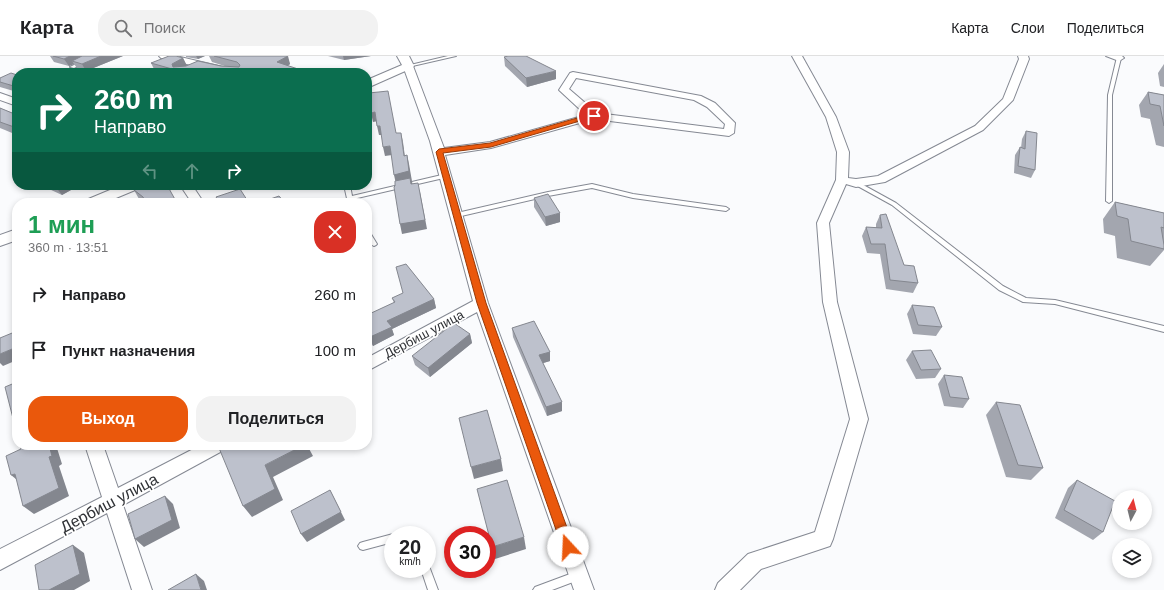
<!DOCTYPE html>
<html lang="ru">
<head>
<meta charset="utf-8">
<style>
  :root { --surface:#fff; --page:#f2f2f2; --text:#202124; --muted:#757577; --line:#e0e0e0; --accent:#ea580c }
  body { margin:0; font-family:Helvetica,sans-serif; background:var(--page); color:var(--text); height:100vh; display:flex; flex-direction:column; font-size:15px; white-space:nowrap }
  * { box-sizing:border-box; margin:0 }
  p { font-size:13px; color:var(--muted) }
  .icon { flex:none; width:22px; height:22px; fill:none; stroke:currentColor; stroke-width:2; stroke-linecap:round; stroke-linejoin:round }
  .map { position:relative; flex:1; overflow:hidden }
  .sheet { position:absolute; left:12px; top:142px; width:360px; height:252px; display:flex; flex-direction:column; background:var(--surface); border-radius:16px; box-shadow:0 2px 6px #0003 }
  .sheet>* { flex:none }
  .top-card { position:absolute; left:12px; top:12px; width:360px; height:122px; border-radius:16px; box-shadow:0 2px 6px #0003; background:#0b6e4f; color:#fff; overflow:hidden }
  .needle { width:26px; rotate:7deg }
  .tools { position:absolute; left:1112px; top:434px; display:grid; gap:8px }
  .tools a { display:grid; place-items:center; width:40px; height:40px; border-radius:50%; background:var(--surface); box-shadow:0 2px 6px #0003; font-size:20px }
  .speed { position:absolute; left:384px; top:470px; display:flex; gap:8px; font-size:20px; font-weight:700; text-align:center }
  .speed>* { display:grid; place-content:center; width:52px; height:52px; border-radius:50%; background:var(--surface); box-shadow:0 2px 6px #0003; line-height:1 }
  .speed small { font-size:10px; font-weight:400 }
  .speed .limit { border:6px solid #d22; background:#fff; color:#111 }
  .pin { position:absolute; display:grid; place-items:center; width:34px; height:34px; color:#fff; margin:-17px; border:2px solid #fff; border-radius:50%; box-shadow:0 1px 4px #0007 }
  .me { position:absolute; width:44px; margin:-22px; rotate:340deg; stroke-linejoin:round; filter:drop-shadow(0 0 3px #0008) }
  .turn { display:flex; align-items:center; gap:14px; height:84px; padding:0 16px; font-size:18px }
  .turn .icon { width:52px; height:52px; stroke-width:2.5 }
  .turn b { display:block; font-size:28px; line-height:34px }
  .lanes { display:flex; align-items:center; height:38px; padding:0 16px; background:#0003; justify-content:center; gap:20px; direction:ltr }
  .lanes .off { opacity:.35 }
  .round { display:grid; place-items:center; flex:none; width:42px; height:42px; border-radius:16px; background:var(--page) }
  .summary { display:flex; align-items:center; justify-content:space-between; height:68px; padding:0 16px }
  h1 { font-size:24px; font-weight:700; line-height:30px; color:#1e9e55 }
  .action { display:flex; gap:8px; margin-top:auto; padding:8px 16px }
  .action a { flex:1; height:46px; border-radius:16px; background:var(--accent); color:#fff; font-size:16px; font-weight:700; line-height:46px; text-align:center }
  .action a+a { background:var(--page); color:var(--text) }
  ul { padding:0; list-style:none }
  li { display:flex; align-items:center; gap:12px; height:56px; padding:0 16px }
  li div { flex:1 }
  li b { display:block; font-size:15px }
  li em { font-style:normal }
  header { display:flex; align-items:center; gap:24px; box-sizing:border-box; height:56px; padding:0 20px; background:var(--surface); border-bottom:1px solid var(--line) }
  header strong { font-size:19px }
  nav { display:flex; gap:22px; margin-inline-start:auto; font-size:14px }
  .search { width:280px; height:36px; background:var(--page); display:flex; align-items:center; gap:10px; box-sizing:border-box; padding:0 14px; border-radius:16px; color:var(--muted); font-size:15px }
  .map>svg:first-child { display:block }
  .lines { fill:none; stroke-linecap:round; stroke-linejoin:round }
  .service-casing { stroke:#858993; stroke-width:2 }
  .minor-casing { stroke:#858993; stroke-width:2 }
  .tertiary-casing { stroke:#858993; stroke-width:2 }
  .service { fill:#fff; fill-rule:evenodd }
  .minor { fill:#fff; fill-rule:evenodd }
  .tertiary { fill:#fff; fill-rule:evenodd }
  .wall { fill:#a3a6af }
  .shaded-wall { fill:#84878f }
  .building { fill:#bdc1cc; stroke:#84878f }
  .route { fill:#ea580c; stroke:#983908 }
  .labels { text-anchor:middle; dominant-baseline:central; stroke-width:3.5; stroke-linejoin:round; paint-order:stroke }
  .street-label { font-size:13px; fill:#303236; stroke:#fff }
  .near-street-label { font-size:16px; fill:#303236; stroke:#fff }
</style>
</head>
<body>
<header>
<strong>Карта</strong>
<div class="search"><svg class="icon" aria-label="search" viewBox="0 0 24 24"><circle cx="10" cy="10" r="6"/><path d="M15 15l6 6"/></svg>Поиск</div>
<nav><a>Карта</a><a>Слои</a><a>Поделиться</a></nav>
</header>
<div class="map">
<svg width="1164" height="534" viewBox="0 0 1164 534">
  <rect width="100%" height="100%" fill="#fafbfd"/>
  <g class="lines">
    <defs>
      <g id="service">
        <polygon points="92,0 98,0 74,12 70,11"/>
        <polygon points="448,0 456,0 408,11 406,10"/>
        <polygon points="1117,1 1121,2 1112,39 1112,145 1109,147 1106,145 1108,39"/>
        <polygon points="446,118 449,120 448,121 353,143 354,147 348,147 344,129 350,129 352,140"/>
        <polygon points="856,125 896,147 1003,230 1026,242 1055,244 1164,270 1164,276 1055,248 1023,246 999,234 892,149 854,128 854,126"/>
        <polygon points="592,128 633,138 726,151 729,153 726,155 633,142 592,132 548,140 457,161 454,159 457,157 548,136"/>
        <path d="M367,174L369,175L377,188L376,189L374,190C368,188 367,180 367,174Z"/>
        <polygon points="393,478 396,479 393,479 393,486 363,494 360,493 358,490 360,487 363,486"/>
        <polygon points="427,509 429,510 438,534 428,534 421,513 427,513"/>
        <polygon points="578,515 581,517 583,520 581,523 552,534 533,534 535,531"/>
      </g>
      <g id="minor">
        <polygon points="159,0 176,0 240,15 242,17 225,17 161,2"/>
        <polygon points="792,0 802,0 836,61 849,96 848,122 856,123 878,120 975,70 1003,43 1019,3 1018,0 1028,0 1029,3 1013,44 983,74 885,126 856,131 846,128 829,167 837,246 868,363 833,483 830,490 761,513 740,534 715,534 718,527 748,498 815,476 850,363 823,246 817,167 836,124 837,96 826,61"/>
        <polygon points="1106,0 1122,0 1124,2 1119,5"/>
        <path d="M408,7L413,10L444,92L490,86L586,59L559,34L570,17L573,16L701,40L715,47L735,67L734,77L729,80L594,63L491,92L445,99L488,247L594,534H574L477,256L367,315V302L473,245L430,85L403,10ZM576,22L694,44L707,51L725,68L724,73L597,57L569,33Z"/>
        <polygon points="0,37 17,43 17,50 0,44"/>
        <polygon points="180,129 192,129 204,147 192,147"/>
        <polygon points="85,389 103,389 118,432 201,389 227,389 224,394 123,449 152,534 132,534 107,457 0,514 0,493 102,441"/>
      </g>
      <g id="tertiary">
        <polygon points="397,0 409,0 414,10 412,12 367,32 367,24 402,9"/>
        <polygon points="122,129 142,129 140,132 104,147 84,147 86,144"/>
        <polygon points="17,173 17,184 0,190 0,179"/>
      </g>
    </defs>
    <use href="#service" class="service-casing"/>
    <use href="#minor" class="minor-casing"/>
    <use href="#tertiary" class="tertiary-casing"/>
    <use href="#service" class="service"/>
    <use href="#minor" class="minor"/>
    <use href="#tertiary" class="tertiary"/>
  </g>
  <g class="wall">
    <polygon points="50,0 123,0 86,15 77,12 74,8 69,10 54,6"/>
    <polygon points="186,0 205,0 198,3 186,1"/>
    <polygon points="209,0 287,0 290,8 288,10 310,17 160,17 155,15 151,7 183,2 187,10 228,11 212,6"/>
    <polygon points="328,0 371,0 344,4"/>
    <polygon points="504,1 556,23 527,31 505,10"/>
    <polygon points="1164,8 1164,31 1160,30 1158,17"/>
    <polygon points="17,19 17,36 0,31 0,22"/>
    <polygon points="1148,36 1164,39 1164,91 1156,89 1150,63 1141,61 1139,49"/>
    <polygon points="0,52 17,59 17,79 0,72"/>
    <polygon points="1026,75 1035,114 1031,122 1014,117 1015,99 1020,91 1021,92 1022,83"/>
    <polygon points="46,129 80,129 62,139 49,133"/>
    <polygon points="134,134 177,147 145,147 139,143"/>
    <polygon points="534,142 560,166 546,170 534,151"/>
    <polygon points="1115,146 1164,157 1164,194 1150,210 1117,202 1115,180 1104,177 1103,163"/>
    <polygon points="880,159 904,209 918,227 913,237 886,233 880,198 867,197 862,180 866,171 876,172 876,168"/>
    <polygon points="392,242 434,243 436,252 392,273 394,279 373,290 367,281 367,259 394,247"/>
    <polygon points="912,249 942,271 936,280 913,278 907,258"/>
    <polygon points="512,272 550,296 550,305 543,307 562,355 547,360 513,281"/>
    <polygon points="470,278 472,287 430,321 415,309 412,300"/>
    <polygon points="912,295 941,313 935,322 916,323 906,304"/>
    <polygon points="944,319 969,343 963,352 944,350 938,328"/>
    <polygon points="996,346 1043,412 1031,424 1006,421 986,359"/>
    <polygon points="1077,424 1103,476 1093,484 1055,462 1068,432"/>
  </g>
  <g class="shaded-wall">
    <polygon points="70,0 89,0 72,5 74,8 69,10 64,3"/>
    <polygon points="101,0 123,0 86,15 82,8"/>
    <polygon points="196,0 205,0 198,3"/>
    <polygon points="288,0 290,8 280,14 277,6"/>
    <polygon points="343,0 371,0 344,4"/>
    <polygon points="183,2 187,10 178,15 175,14 172,8"/>
    <polygon points="556,15 556,23 527,31 526,22"/>
    <polygon points="375,56 378,65 373,66 371,57"/>
    <polygon points="377,70 380,70 382,79 379,79"/>
    <polygon points="401,77 403,86 406,109 404,100"/>
    <polygon points="390,90 392,99 385,100 383,91"/>
    <polygon points="407,99 409,108 413,131 396,128 394,119"/>
    <polygon points="56,129 80,129 62,139 55,130"/>
    <polygon points="420,136 427,173 402,178 400,168"/>
    <polygon points="560,157 560,166 546,170 545,161"/>
    <polygon points="434,243 436,252 392,273 394,279 373,290 370,281 387,265"/>
    <polygon points="470,278 472,287 430,321 428,312"/>
    <polygon points="17,291 17,304 3,310 0,307 0,298"/>
    <polygon points="550,296 550,305 540,308 539,299"/>
    <polygon points="562,346 562,355 547,360 546,351"/>
    <polygon points="49,389 56,389 62,408 59,410 69,440 34,458 23,450"/>
    <polygon points="304,389 307,389 313,400 273,421 283,444 252,461 243,450 265,409"/>
    <polygon points="501,403 503,415 474,423 471,411"/>
    <polygon points="15,418 22,428 11,419"/>
    <polygon points="330,434 345,464 307,486 301,478"/>
    <polygon points="165,440 173,448 180,472 144,491 135,483"/>
    <polygon points="524,481 526,493 495,503 492,491"/>
    <polygon points="73,489 84,497 90,525 74,534 49,534"/>
    <polygon points="196,518 204,525 207,534 201,534"/>
  </g>
  <g class="building">
    <polygon points="53,0 70,0 64,3"/>
    <polygon points="82,0 101,0 82,8 72,5"/>
    <polygon points="169,0 176,0 183,2 172,8 173,11 186,10 198,5 221,10 239,11 240,9 237,6 214,0 288,0 277,6 310,17 186,17 151,7"/>
    <polygon points="508,0 526,0 556,15 526,22 504,1"/>
    <polygon points="11,17 17,19 17,31 0,26 0,22"/>
    <polygon points="388,35 396,77 401,77 404,100 407,99 409,115 394,119 390,90 383,91 380,70 377,70 375,56 371,57 369,37"/>
    <polygon points="1148,36 1164,39 1164,70 1160,50 1150,48"/>
    <polygon points="0,52 17,59 17,72 0,66"/>
    <polygon points="1026,75 1037,77 1035,114 1018,110 1020,91 1025,93"/>
    <polygon points="410,122 411,128 418,127 425,164 400,168 394,131 395,130 395,125"/>
    <polygon points="144,129 167,129 177,147 146,147 143,141 134,134"/>
    <polygon points="240,133 249,147 220,147 216,141"/>
    <polygon points="548,138 560,157 545,161 534,142"/>
    <polygon points="279,140 285,147 259,147"/>
    <polygon points="335,143 337,147 322,147"/>
    <polygon points="1115,146 1164,157 1164,172 1161,171 1164,189 1164,193 1131,185 1128,163 1117,160"/>
    <polygon points="886,158 904,209 914,210 918,227 890,224 885,188 871,188 866,171 882,172 880,159"/>
    <polygon points="406,208 434,243 387,265 392,271 370,281 367,277 367,259 395,246 392,242 403,237 396,211"/>
    <polygon points="912,249 934,251 942,271 918,269"/>
    <polygon points="534,265 550,296 539,299 562,346 546,351 512,272"/>
    <polygon points="454,267 470,278 428,312 412,300"/>
    <polygon points="17,275 17,291 0,298 0,282"/>
    <polygon points="931,294 941,313 921,314 912,295"/>
    <polygon points="944,319 962,321 969,343 950,341"/>
    <polygon points="17,326 17,378 5,331"/>
    <polygon points="996,346 1020,349 1043,412 1018,409"/>
    <polygon points="487,354 501,403 471,411 459,362"/>
    <polygon points="20,389 49,389 52,400 49,401 59,432 23,450 15,418 11,419 6,400 21,393"/>
    <polygon points="225,389 304,389 265,409 275,433 243,450 219,392"/>
    <polygon points="507,424 524,481 492,491 477,433"/>
    <polygon points="1077,424 1115,445 1103,476 1064,454"/>
    <polygon points="330,434 341,456 301,478 291,455"/>
    <polygon points="165,440 172,464 135,483 128,458"/>
    <polygon points="73,489 80,518 49,534 39,534 35,509"/>
    <polygon points="196,518 201,534 168,534"/>
  </g>
  <polygon class="route" points="591,58 597,60 491,91 443,97 486,247 574,491 573,495 568,497 564,495 562,491 477,247 436,96 439,93 490,87"/>
  <g class="labels">
    <g class="street-label">
      <text transform="translate(424 278) rotate(-28)">Дербиш улица</text>
    </g>
    <g class="near-street-label">
      <text transform="translate(109 447) rotate(-28)">Дербиш улица</text>
    </g>
  </g>
</svg>
<div class="tools">
<a><svg class="needle" viewBox="-14 -14 28 28"><path d="M0-13l5 13h-10z" fill="#e53935"/><path d="M0 13l5-13h-10z" fill="#757577"/></svg></a>
<a><svg class="icon" aria-label="layers" viewBox="0 0 24 24"><path d="M12 4l9 5-9 5-9-5zM3 14l9 5 9-5"/></svg></a>
</div>
<div class="speed"><div>20<small>km/h</small></div><div class="limit">30</div></div>
<div class="pin" style="left:594px;top:60px;background:#d93025"><svg class="icon" aria-label="arrive" viewBox="0 0 24 24"><path d="M6 21V4h12l-3 4 3 4H6"/></svg></div>
<svg class="me" style="left:568px;top:491px" viewBox="-20 -20 40 40"><circle r="19" fill="#fff"/><path d="M0-13L10 11 0 6-10 11z" fill="#ea580c"/></svg>
<div class="top-card">
<div class="turn"><svg class="icon" aria-label="right" viewBox="0 0 24 24"><path d="M7 20v-9h11M14 6l5 5-5 5"/></svg><div><b>260 m</b>Направо</div></div>
<div class="lanes"><svg class="icon off" aria-label="left" viewBox="0 0 24 24"><path d="M17 20v-9H6M10 6l-5 5 5 5"/></svg><svg class="icon off" aria-label="ahead" viewBox="0 0 24 24"><path d="M12 20V5M6 11l6-6 6 6"/></svg><svg class="icon" aria-label="right" viewBox="0 0 24 24"><path d="M7 20v-9h11M14 6l5 5-5 5"/></svg></div>
</div>
<section class="sheet">
<div class="summary"><div><h1>1 мин</h1><p>360 m · 13:51</p></div><a class="round" style="background:#d93025;color:#fff"><svg class="icon" aria-label="close" viewBox="0 0 24 24"><path d="M6 6l12 12M18 6L6 18"/></svg></a></div>
<ul>
<li><svg class="icon" aria-label="right" viewBox="0 0 24 24"><path d="M7 20v-9h11M14 6l5 5-5 5"/></svg><div><b>Направо</b></div><em>260 m</em></li>
<li><svg class="icon" aria-label="arrive" viewBox="0 0 24 24"><path d="M6 21V4h12l-3 4 3 4H6"/></svg><div><b>Пункт назначения</b></div><em>100 m</em></li>
</ul>
<div class="action"><a>Выход</a><a>Поделиться</a></div>
</section>
</div>
</body>
</html>
